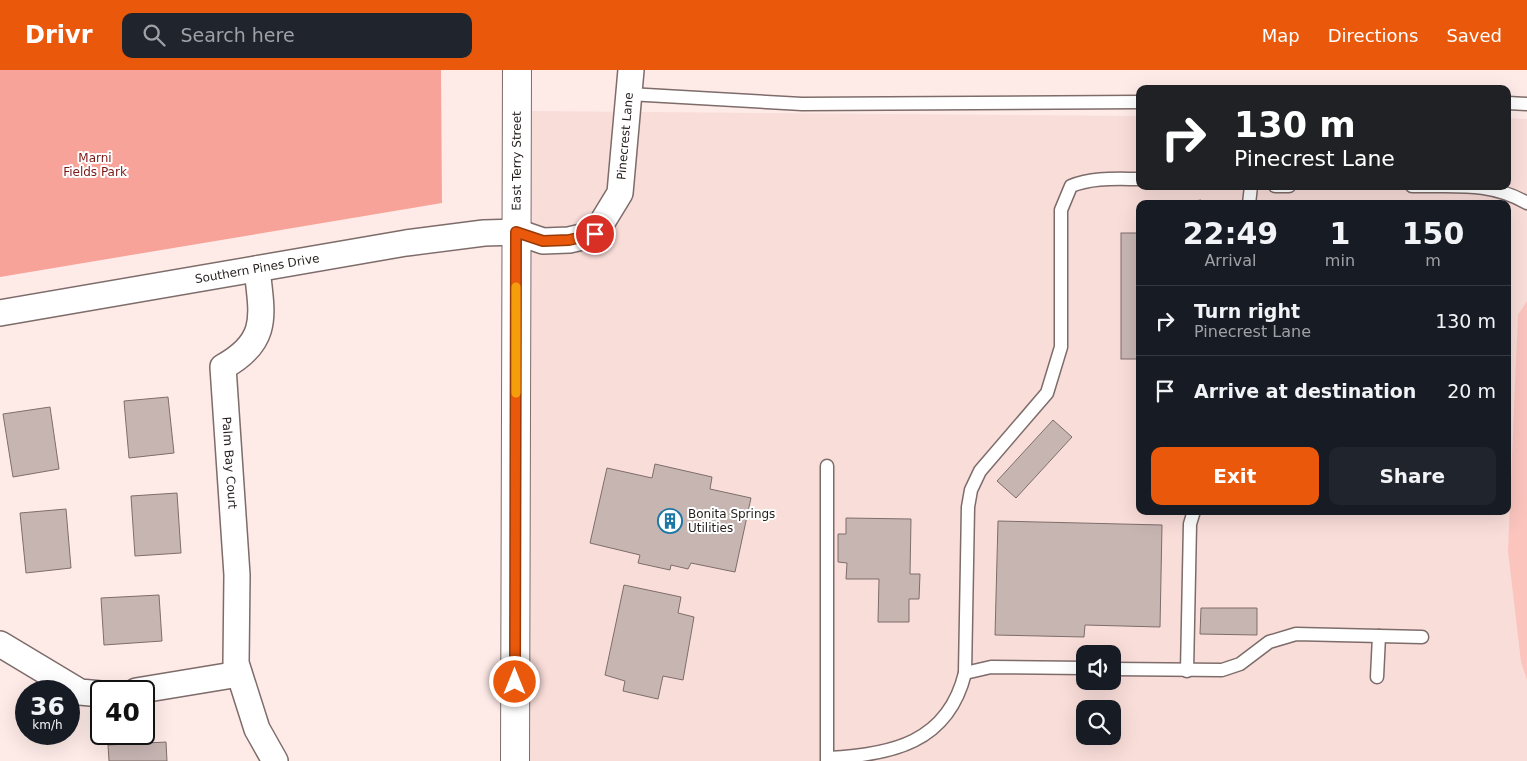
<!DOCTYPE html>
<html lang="en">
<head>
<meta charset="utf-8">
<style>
  :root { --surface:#171b24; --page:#20242c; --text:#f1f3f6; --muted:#9ea1a6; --line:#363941; --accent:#ea580c }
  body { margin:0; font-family:"DejaVu Sans",sans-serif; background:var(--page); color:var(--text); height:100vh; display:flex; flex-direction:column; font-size:19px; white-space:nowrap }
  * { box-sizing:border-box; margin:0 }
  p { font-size:16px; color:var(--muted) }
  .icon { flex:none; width:28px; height:28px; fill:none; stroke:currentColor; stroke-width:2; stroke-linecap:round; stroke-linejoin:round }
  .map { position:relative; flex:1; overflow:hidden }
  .details { position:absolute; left:1136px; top:130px; width:375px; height:315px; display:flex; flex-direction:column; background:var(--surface); border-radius:10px; box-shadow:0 5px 20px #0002 }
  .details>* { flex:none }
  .hud { position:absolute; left:1136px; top:15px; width:375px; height:105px; border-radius:10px; box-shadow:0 5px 20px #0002; background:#202124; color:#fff; overflow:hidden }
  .controls { position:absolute; left:1076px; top:575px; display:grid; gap:10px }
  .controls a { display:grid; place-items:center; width:45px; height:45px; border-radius:10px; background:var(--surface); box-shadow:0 5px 20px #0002; font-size:25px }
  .speed { position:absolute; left:15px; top:610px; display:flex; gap:10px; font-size:25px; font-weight:700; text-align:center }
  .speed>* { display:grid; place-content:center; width:65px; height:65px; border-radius:50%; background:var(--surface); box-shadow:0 5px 20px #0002; line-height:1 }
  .speed small { font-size:12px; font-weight:400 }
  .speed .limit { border:2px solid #111; border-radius:8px; background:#fff; color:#111 }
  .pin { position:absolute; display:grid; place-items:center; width:42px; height:42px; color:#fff; margin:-21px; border:2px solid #fff; border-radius:50%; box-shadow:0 1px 5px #0007 }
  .me { position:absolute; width:55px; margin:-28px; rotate:0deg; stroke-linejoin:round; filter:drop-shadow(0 0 4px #0008) }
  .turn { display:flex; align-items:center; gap:18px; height:105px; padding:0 15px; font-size:22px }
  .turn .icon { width:65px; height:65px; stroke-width:2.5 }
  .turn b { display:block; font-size:35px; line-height:42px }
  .eta { display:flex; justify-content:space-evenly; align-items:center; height:85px; text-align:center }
  .eta b { font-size:30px; font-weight:800; line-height:35px }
  .cta { display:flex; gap:10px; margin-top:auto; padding:10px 15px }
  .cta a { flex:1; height:58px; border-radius:10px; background:var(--accent); color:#fff; font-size:20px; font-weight:800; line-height:58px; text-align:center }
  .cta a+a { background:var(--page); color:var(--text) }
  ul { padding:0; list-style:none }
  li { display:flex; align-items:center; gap:15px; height:70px; padding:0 15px; border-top:1px solid var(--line) }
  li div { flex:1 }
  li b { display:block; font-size:19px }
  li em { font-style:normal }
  header { display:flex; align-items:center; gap:30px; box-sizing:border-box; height:70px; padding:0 25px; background:var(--accent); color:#fff }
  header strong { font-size:24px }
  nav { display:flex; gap:28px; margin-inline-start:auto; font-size:18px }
  .search { width:350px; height:45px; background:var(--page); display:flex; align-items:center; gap:12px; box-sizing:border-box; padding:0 18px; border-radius:10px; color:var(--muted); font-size:19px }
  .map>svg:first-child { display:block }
  .built { fill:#f9ddd9; fill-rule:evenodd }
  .green { fill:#f7a399 }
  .water { fill:#fbc5be }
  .building { fill:#c7b5b2; stroke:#7e6d6b }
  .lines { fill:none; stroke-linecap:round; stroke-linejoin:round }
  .service-casing { stroke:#7d6c6a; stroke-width:15 }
  .minor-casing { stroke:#7d6c6a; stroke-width:28 }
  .tertiary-casing { stroke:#7d6c6a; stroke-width:30 }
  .service { stroke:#fff; stroke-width:12 }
  .minor { stroke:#fff; stroke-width:25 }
  .tertiary { stroke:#fff; stroke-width:28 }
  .route-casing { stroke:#983908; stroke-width:12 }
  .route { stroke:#ea580c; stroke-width:9 }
  .slow { stroke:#f59e0b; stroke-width:9 }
  .labels { text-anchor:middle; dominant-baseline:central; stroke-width:4; stroke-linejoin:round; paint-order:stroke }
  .street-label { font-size:12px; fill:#241e1d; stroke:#fff }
  .park-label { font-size:12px; fill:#7b1817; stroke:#fff }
  .poi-label { font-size:12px; fill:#241e1d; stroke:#fff; text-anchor:start }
</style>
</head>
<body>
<header>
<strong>Drivr</strong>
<div class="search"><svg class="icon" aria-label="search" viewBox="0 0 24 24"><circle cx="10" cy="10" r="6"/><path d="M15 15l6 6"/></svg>Search here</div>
<nav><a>Map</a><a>Directions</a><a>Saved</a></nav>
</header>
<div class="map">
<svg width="1527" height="691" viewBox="0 0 1527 691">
  <rect width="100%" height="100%" fill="#feebe8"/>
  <path class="built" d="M532,41L1140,46V116H1508V48L1527,49V691H527ZM1140,134H1508V441H1140ZM1085,584H1112V611H1085ZM1085,639H1112V666H1085Z"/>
  <polygon class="green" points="0,0 441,0 442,133 0,207"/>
  <polygon class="water" points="1527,231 1527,610 1521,592 1508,481 1518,245"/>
  <g class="building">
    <polygon points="1201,130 1201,134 1186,134 1186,132"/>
    <rect x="1121" y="163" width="19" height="126"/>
    <polygon points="168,327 174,383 129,388 124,331"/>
    <polygon points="50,337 59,399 13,407 3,344"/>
    <polygon points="1053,350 1072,367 1016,428 997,411"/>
    <polygon points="655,394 712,407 710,419 751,428 735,502 691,493 688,499 671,495 670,500 638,493 640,485 590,473 607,398 652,408"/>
    <polygon points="177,423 181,483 135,486 131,426"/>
    <polygon points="66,439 71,498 26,503 20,443"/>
    <polygon points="846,448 911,449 910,504 920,504 919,529 909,529 909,552 878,552 879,509 846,509 847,493 838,492 838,464 846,464"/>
    <polygon points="998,451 1162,455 1160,557 1085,555 1084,567 995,565"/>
    <polygon points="624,515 681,527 678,543 694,547 683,610 663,606 658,629 623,621 625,611 605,605"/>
    <polygon points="159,525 162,571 104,575 101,528"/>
    <polygon points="1201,538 1257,538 1257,565 1200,564"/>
    <polygon points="166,672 167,691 109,691 108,675"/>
  </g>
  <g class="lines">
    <defs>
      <g id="service">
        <polyline points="629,24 802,34 1140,32"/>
        <polyline points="1508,33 1527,34"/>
        <polyline points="1275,116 1289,116"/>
        <path d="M1412,116C1454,117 1489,111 1527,133"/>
        <polyline points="1249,134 1251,116"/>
        <polyline points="1112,599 1222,600 1240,594 1269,572 1296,564 1422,567"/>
        <polyline points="1187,601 1190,454 1194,441"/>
        <polyline points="965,603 991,597 1085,598"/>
        <polyline points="1377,607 1379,566"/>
        <path d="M828,688C891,685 948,673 965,603L968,437L971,420L980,401L1047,323L1061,277V140L1071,116C1093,107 1117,109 1140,109"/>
        <polyline points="827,691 827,396"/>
      </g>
      <g id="minor">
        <path id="s1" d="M257,199C262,245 270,271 223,297L237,505L236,593L257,659L275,691"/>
        <path id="s2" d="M0,243L406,173L484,163L517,162L543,171L569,170L595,164L620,123L631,0"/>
        <polyline points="0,574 80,622 101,624"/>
        <polyline points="136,621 239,604"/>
      </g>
      <g id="tertiary">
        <path id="s3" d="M515,691L517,0"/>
      </g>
    </defs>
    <use href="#service" class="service-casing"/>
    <use href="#minor" class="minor-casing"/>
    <use href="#tertiary" class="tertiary-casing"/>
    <use href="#service" class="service"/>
    <use href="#minor" class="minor"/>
    <use href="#tertiary" class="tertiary"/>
  </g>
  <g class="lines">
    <defs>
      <polyline id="route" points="515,612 516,162 543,171 569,170 595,164"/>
    </defs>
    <use href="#route" class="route-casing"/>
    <use href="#route" class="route"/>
    <polyline class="slow" points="516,323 516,217"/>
  </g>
  <defs>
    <symbol id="building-ring" viewBox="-11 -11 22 22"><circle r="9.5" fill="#fff" stroke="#1b77a5" stroke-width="1.5"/><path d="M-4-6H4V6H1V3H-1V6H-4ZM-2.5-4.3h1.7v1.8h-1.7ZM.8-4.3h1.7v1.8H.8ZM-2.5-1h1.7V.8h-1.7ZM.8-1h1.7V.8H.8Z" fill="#1b77a5"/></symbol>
  </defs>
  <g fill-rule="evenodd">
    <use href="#building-ring" x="656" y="437" width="28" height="28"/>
  </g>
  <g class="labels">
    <g class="street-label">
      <text stroke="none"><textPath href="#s2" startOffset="709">Pinecrest Lane</textPath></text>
      <text stroke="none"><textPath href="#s3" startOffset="600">East Terry Street</textPath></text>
      <text stroke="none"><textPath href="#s2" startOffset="261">Southern Pines Drive</textPath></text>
      <text stroke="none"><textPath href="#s1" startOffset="210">Palm Bay Court</textPath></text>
    </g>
    <g class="park-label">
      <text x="95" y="88">Marni<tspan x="95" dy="14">Fields Park</tspan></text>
    </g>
    <g class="poi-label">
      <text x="688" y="444">Bonita Springs<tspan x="688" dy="14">Utilities</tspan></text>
    </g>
  </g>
</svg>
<div class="controls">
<a><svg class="icon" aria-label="sound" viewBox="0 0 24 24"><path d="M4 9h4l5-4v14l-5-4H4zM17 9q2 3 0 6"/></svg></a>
<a><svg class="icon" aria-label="search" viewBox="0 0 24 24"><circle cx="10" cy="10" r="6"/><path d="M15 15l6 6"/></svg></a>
</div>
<div class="speed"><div>36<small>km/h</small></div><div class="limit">40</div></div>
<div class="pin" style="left:595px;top:164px;background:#d93025"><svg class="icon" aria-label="arrive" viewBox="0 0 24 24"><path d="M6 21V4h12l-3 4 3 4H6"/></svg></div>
<svg class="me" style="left:515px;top:612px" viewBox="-20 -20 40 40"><circle r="17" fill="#ea580c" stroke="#fff" stroke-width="3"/><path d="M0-11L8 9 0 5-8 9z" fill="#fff"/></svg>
<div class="hud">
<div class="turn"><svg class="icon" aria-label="right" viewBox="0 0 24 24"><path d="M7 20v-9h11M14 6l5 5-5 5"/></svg><div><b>130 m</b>Pinecrest Lane</div></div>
</div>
<section class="details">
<div class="eta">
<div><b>22:49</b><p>Arrival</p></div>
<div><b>1</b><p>min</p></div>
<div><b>150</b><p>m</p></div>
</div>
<ul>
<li><svg class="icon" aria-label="right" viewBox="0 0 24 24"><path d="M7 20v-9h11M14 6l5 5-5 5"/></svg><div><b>Turn right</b><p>Pinecrest Lane</p></div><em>130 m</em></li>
<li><svg class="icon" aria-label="arrive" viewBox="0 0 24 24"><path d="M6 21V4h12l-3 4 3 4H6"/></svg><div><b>Arrive at destination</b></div><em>20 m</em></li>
</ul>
<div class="cta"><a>Exit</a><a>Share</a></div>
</section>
</div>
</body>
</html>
